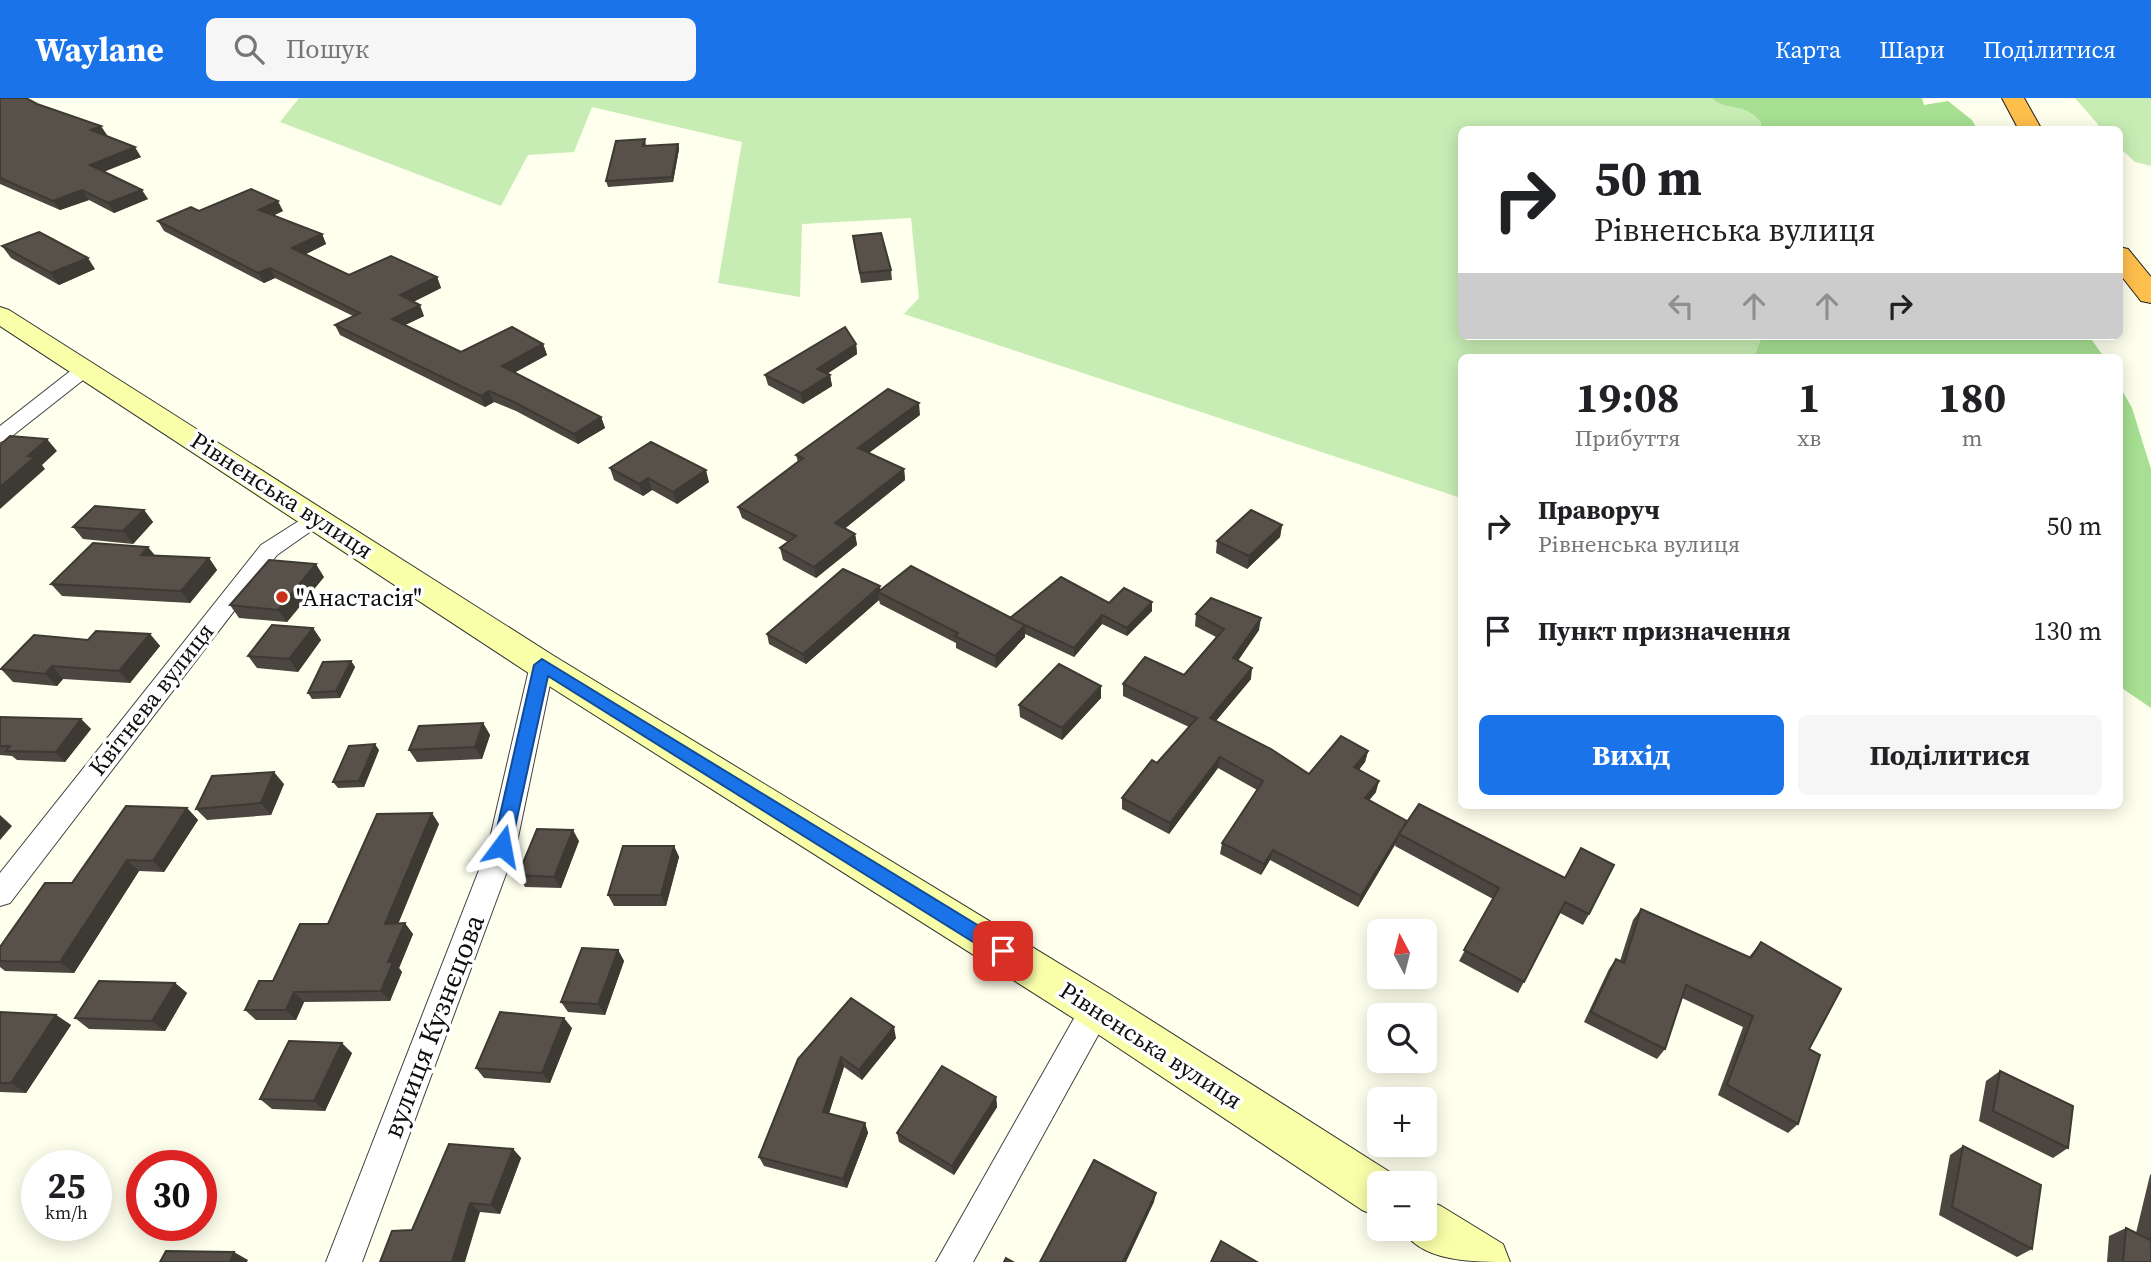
<!DOCTYPE html>
<html lang="uk">
<head>
<meta charset="utf-8">
<style>
  :root { --surface:#fff; --page:#f6f6f6; --text:#202124; --muted:#757577; --accent:#1a73e8 }
  body { margin:0; font-family:"Source Serif 4",serif; background:var(--page); color:var(--text); height:100vh; display:flex; flex-direction:column; font-size:26px; white-space:nowrap }
  * { box-sizing:border-box; margin:0 }
  p { font-size:23px; color:var(--muted) }
  .icon { flex:none; width:38px; height:38px; fill:none; stroke:currentColor; stroke-width:2; stroke-linecap:round; stroke-linejoin:round }
  .map { position:relative; flex:1; overflow:hidden }
  .details { position:absolute; left:1458px; top:256px; width:665px; height:455px; display:flex; flex-direction:column; background:var(--surface); border-radius:10px; box-shadow:0 4px 18px #0003 }
  .details>* { flex:none }
  .guide { position:absolute; left:1458px; top:28px; width:665px; height:214px; border-radius:10px; box-shadow:0 4px 18px #0003; background:#fff; color:var(--text); overflow:hidden }
  .needle { width:46px; rotate:353deg }
  .tools { position:absolute; left:1367px; top:821px; display:grid; gap:14px }
  .tools a { display:grid; place-items:center; width:70px; height:70px; border-radius:10px; background:var(--surface); box-shadow:0 4px 18px #0003; font-size:35px }
  .speed { position:absolute; left:21px; top:1052px; display:flex; gap:14px; font-size:35px; font-weight:700; text-align:center }
  .speed>* { display:grid; place-content:center; width:91px; height:91px; border-radius:50%; background:var(--surface); box-shadow:0 4px 18px #0003; line-height:1 }
  .speed small { font-size:18px; font-weight:400 }
  .speed .limit { border:10px solid #d22; background:#fff; color:#111 }
  .pin { position:absolute; display:grid; place-items:center; width:60px; height:60px; color:#fff; margin:-30px; border-radius:14px; box-shadow:0 4px 10px #0006 }
  .me { position:absolute; width:77px; margin:-38px; rotate:13deg; stroke-linejoin:round; filter:drop-shadow(0 0 5px #0008) }
  .turn { display:flex; align-items:center; gap:24px; height:147px; padding:0 21px; font-size:32px }
  .turn .icon { width:91px; height:91px; stroke-width:2.5 }
  .turn b { display:block; font-size:49px; line-height:60px }
  .lanes { display:flex; align-items:center; height:66px; padding:0 21px; background:#0003; justify-content:center; gap:35px; direction:ltr }
  .lanes .off { opacity:.35 }
  .eta { display:flex; justify-content:space-evenly; align-items:center; height:119px; text-align:center }
  .eta b { font-size:42px; font-weight:700; line-height:49px }
  .button { display:flex; gap:14px; margin-top:auto; padding:14px 21px }
  .button a { flex:1; height:80px; border-radius:10px; background:var(--accent); color:#fff; font-size:28px; font-weight:700; line-height:80px; text-align:center }
  .button a+a { background:var(--page); color:var(--text) }
  ul { padding:0; list-style:none }
  li { display:flex; align-items:center; gap:21px; height:105px; padding:0 21px }
  li div { flex:1 }
  li b { display:block; font-size:26px }
  li em { font-style:normal }
  header { display:flex; align-items:center; gap:42px; box-sizing:border-box; height:98px; padding:0 35px; background:var(--accent); color:#fff }
  header strong { font-size:33px }
  nav { display:flex; gap:38px; margin-inline-start:auto; font-size:24px }
  .search { width:490px; height:63px; background:var(--page); display:flex; align-items:center; gap:18px; box-sizing:border-box; padding:0 24px; border-radius:10px; color:var(--muted); font-size:26px }
  .map>svg:first-child { display:block }
  .green { fill:#c7edb4 }
  .forest { fill:#a7e092 }
  .lines { fill:none; stroke-linecap:round; stroke-linejoin:round }
  .street-casing { stroke:#414141; stroke-width:2 }
  .secondary-casing { stroke:#303030; stroke-width:2 }
  .highway-casing { stroke:#1f1f1f; stroke-width:2 }
  .street { fill:#fff; fill-rule:evenodd }
  .secondary { fill:#f9ffa9; fill-rule:evenodd }
  .highway { fill:#ffbf4c; fill-rule:evenodd }
  .wall { fill:#4b463f }
  .shaded-wall { fill:#3d3933 }
  .building { fill:#575149; stroke:#3d3933; stroke-width:2 }
  .route { fill:#1a73e8; stroke:#114b97; stroke-width:2 }
  .poi-dot { fill:#ca3119; stroke:#fff; stroke-width:2.5 }
  .labels { text-anchor:middle; dominant-baseline:central; stroke-width:7; stroke-linejoin:round; paint-order:stroke }
  .street-label { font-size:24px; fill:#0e0e0e; stroke:#fff }
  .poi-label { font-size:24px; fill:#0e0e0e; stroke:#fff; text-anchor:start }
  .near-street-label { font-size:28px; fill:#0e0e0e; stroke:#fff }
</style>
</head>
<body>
<header>
<strong>Waylane</strong>
<div class="search"><svg class="icon" aria-label="search" viewBox="0 0 24 24"><circle cx="10" cy="10" r="6"/><path d="M15 15l6 6"/></svg>Пошук</div>
<nav><a>Карта</a><a>Шари</a><a>Поділитися</a></nav>
</header>
<div class="map">
<svg width="2151" height="1164" viewBox="0 0 2151 1164">
  <rect width="100%" height="100%" fill="#ffe"/>
  <g class="green">
    <path d="M299,0H1712C1726,14 1743,3 1761,24L1760,31L1461,32V238H1762L1754,259H1461V400L904,216L919,200L911,120L802,126L800,199L718,185L742,44L592,9L574,54L528,57L501,108L280,24Z"/>
    <polygon points="2075,0 2151,0 2151,68 2135,64 2119,49 2119,32 2102,31"/>
  </g>
  <g class="forest">
    <path d="M1712,0H1922L1924,7L1948,3L1972,22L1977,31H1760L1761,24C1743,3 1725,14 1712,0Z"/>
    <polygon points="1762,238 2089,238 2104,259 1754,259"/>
    <polygon points="2119,287 2132,310 2151,371 2151,610 2119,588"/>
  </g>
  <g class="lines">
    <defs>
      <g id="street">
        <polygon points="85,265 94,271 92,275 7,342 0,344 0,328 78,267"/>
        <polygon points="316,412 324,414 327,419 324,424 277,457 10,805 0,808 0,775 261,447"/>
        <polygon points="542,558 551,561 554,567 516,749 362,1164 326,1164 488,749 530,567 533,561"/>
        <polygon points="1096,897 1107,901 1111,911 1107,921 973,1164 936,1164 1085,901"/>
      </g>
      <g id="secondary">
        <polygon points="0,209 9,212 554,558 1111,897 1396,1078 1399,1085 1379,1085 1379,1119 1362,1112 1081,925 530,576 0,228"/>
        <path d="M1424,1101L1441,1108L1503,1146L1510,1164C1473,1164 1419,1164 1402,1130H1424Z"/>
      </g>
      <g id="highway">
        <polygon points="2002,0 2024,0 2042,32 2019,32"/>
        <polygon points="2119,149 2128,151 2151,179 2151,205 2141,203 2119,175"/>
      </g>
    </defs>
    <use href="#street" class="street-casing"/>
    <use href="#secondary" class="secondary-casing"/>
    <use href="#highway" class="highway-casing"/>
    <use href="#street" class="street"/>
    <use href="#secondary" class="secondary"/>
    <use href="#highway" class="highway"/>
  </g>
  <g class="wall">
    <polygon points="0,0 37,6 107,37 106,38 141,59 104,73 148,101 114,115 89,102 60,112 0,86"/>
    <polygon points="645,41 646,48 678,46 679,51 673,84 608,89 606,83"/>
    <polygon points="199,113 283,113 274,117 322,136 326,146 306,156 349,177 437,179 441,190 413,204 424,218 405,227 461,254 543,246 547,257 514,275 601,319 605,330 578,346 516,313 494,304 485,309 340,237 335,227 353,218 275,180 264,185 164,133 158,123"/>
    <polygon points="853,138 891,172 892,182 861,185"/>
    <polygon points="2,148 95,171 59,187 11,160"/>
    <polygon points="856,246 857,256 827,276 830,277 832,288 803,306 768,287 765,277"/>
    <polygon points="920,317 869,355 904,371 905,382 845,430 855,436 857,447 816,480 783,462 780,450 788,444 742,420 738,409 798,364 796,357"/>
    <polygon points="610,370 709,384 677,406 652,392 643,398 614,382"/>
    <polygon points="144,412 153,424 133,446 83,441 73,429"/>
    <polygon points="1282,427 1280,439 1247,471 1216,455 1217,443"/>
    <polygon points="154,457 209,460 217,472 190,505 62,498 51,486"/>
    <polygon points="324,479 287,524 239,520 230,507"/>
    <polygon points="881,492 1010,520 1109,505 1152,504 1152,513 1127,538 1102,526 1074,559 1025,536 1025,539 996,570 956,550 956,545 880,506 879,502 806,566 769,546 767,536"/>
    <polygon points="1196,516 1259,532 1238,563 1251,581 1216,623 1309,676 1368,653 1365,664 1359,672 1376,694 1369,702 1405,727 1419,706 1589,816 1583,827 1560,815 1518,895 1459,863 1493,801 1395,748 1396,745 1358,809 1270,762 1261,777 1220,756 1222,745 1257,692 1218,670 1169,736 1122,711 1122,700 1157,665 1189,629 1123,598 1123,586 1184,577 1216,539 1195,528"/>
    <polygon points="313,530 321,542 298,574 257,570 248,558"/>
    <polygon points="150,536 160,548 130,585 63,581 57,588 13,584 1,571 88,542"/>
    <polygon points="351,563 355,569 340,600 312,601 308,595"/>
    <polygon points="1101,588 1101,600 1062,642 1020,619 1019,607"/>
    <polygon points="0,619 81,621 91,631 65,664 17,662 12,658 0,657"/>
    <polygon points="483,625 490,637 482,661 417,664 409,652"/>
    <polygon points="379,652 364,689 338,690 333,684"/>
    <polygon points="284,686 271,717 207,722 196,711"/>
    <polygon points="187,710 198,722 164,774 139,773 74,875 5,873 0,869 0,849 72,785"/>
    <polygon points="439,726 398,826 413,836 399,870 402,874 390,903 304,904 296,922 256,922 245,912 328,826"/>
    <polygon points="579,743 561,790 525,789 518,777"/>
    <polygon points="674,748 679,759 666,808 614,808 608,797"/>
    <polygon points="1641,811 1749,859 1761,844 1809,951 1798,1026 1788,1035 1718,997 1743,929 1682,900 1665,951 1657,961 1584,924 1609,871 1616,861 1620,863 1633,822"/>
    <polygon points="618,852 624,863 605,917 568,914 561,904"/>
    <polygon points="175,885 187,895 165,933 89,931 75,920"/>
    <polygon points="0,914 56,917 71,927 26,995 0,994"/>
    <polygon points="572,930 550,985 484,980 476,970"/>
    <polygon points="896,940 862,982 844,969 829,1016 865,1025 868,1035 847,1090 764,1068 759,1059 798,961"/>
    <polygon points="352,955 325,1013 272,1011 260,1001"/>
    <polygon points="2000,973 2068,1050 2053,1060 1979,1023 1986,983"/>
    <polygon points="996,999 997,1009 954,1077 899,1044 897,1035"/>
    <polygon points="1963,1048 2032,1151 2017,1159 1939,1117 1950,1057"/>
    <polygon points="513,1051 521,1060 500,1116 480,1114 412,1132"/>
    <polygon points="2151,1076 2151,1164 2107,1164 2109,1138 2126,1130 2136,1135 2150,1077"/>
  </g>
  <g class="shaded-wall">
    <polygon points="101,28 107,37 97,41 91,32"/>
    <polygon points="678,46 679,51 673,84 672,79"/>
    <polygon points="135,49 141,59 96,77 90,67"/>
    <polygon points="82,92 89,102 60,112 53,103"/>
    <polygon points="142,92 148,101 114,115 108,105"/>
    <polygon points="278,103 283,113 264,122 259,112"/>
    <polygon points="322,136 326,146 298,160 292,150"/>
    <polygon points="88,160 95,171 59,187 51,175"/>
    <polygon points="270,170 275,180 264,185 258,175"/>
    <polygon points="437,179 441,190 405,208 400,197"/>
    <polygon points="420,207 424,218 397,231 392,221"/>
    <polygon points="543,246 547,257 506,279 502,268"/>
    <polygon points="856,246 857,256 819,281 817,271"/>
    <polygon points="830,277 832,288 803,306 801,295"/>
    <polygon points="489,293 494,304 485,309 481,298"/>
    <polygon points="919,305 920,317 860,361 858,350"/>
    <polygon points="601,319 605,330 578,346 574,336"/>
    <polygon points="47,341 57,353 42,367 45,371 0,411 0,389 28,358"/>
    <polygon points="904,371 905,382 837,437 835,425"/>
    <polygon points="706,372 709,384 677,406 673,394"/>
    <polygon points="648,380 652,392 643,398 639,386"/>
    <polygon points="144,412 153,424 133,446 123,433"/>
    <polygon points="1282,427 1280,439 1247,471 1249,458"/>
    <polygon points="855,436 857,447 816,480 814,469"/>
    <polygon points="148,449 158,461 141,457"/>
    <polygon points="209,460 217,472 190,505 181,493"/>
    <polygon points="316,466 324,479 287,524 278,512"/>
    <polygon points="880,488 881,496 878,494 879,502 806,566 803,556"/>
    <polygon points="1152,504 1152,513 1127,538 1127,530"/>
    <polygon points="1102,517 1102,526 1074,559 1074,550"/>
    <polygon points="1261,520 1259,532 1231,572 1233,560"/>
    <polygon points="1025,527 1025,539 996,570 995,558"/>
    <polygon points="313,530 321,542 298,574 289,561"/>
    <polygon points="150,536 160,548 130,585 119,573"/>
    <polygon points="351,563 355,569 340,600 336,593"/>
    <polygon points="52,568 63,581 57,588 45,576"/>
    <polygon points="1252,570 1251,581 1209,631 1210,620"/>
    <polygon points="1101,588 1101,600 1062,642 1062,630"/>
    <polygon points="81,621 91,631 65,664 56,654"/>
    <polygon points="483,625 490,637 482,661 475,649"/>
    <polygon points="375,646 379,652 364,689 359,683"/>
    <polygon points="1368,653 1365,664 1351,680 1354,669"/>
    <polygon points="1220,659 1218,670 1169,736 1170,725"/>
    <polygon points="274,674 284,686 271,717 261,705"/>
    <polygon points="1379,683 1376,694 1362,711 1365,700"/>
    <polygon points="187,710 198,722 164,774 153,763"/>
    <polygon points="432,715 439,726 394,836 385,826"/>
    <polygon points="0,717 12,728 0,742"/>
    <polygon points="573,732 579,743 561,790 554,779"/>
    <polygon points="1399,736 1396,745 1358,809 1361,798"/>
    <polygon points="674,748 679,759 666,808 661,797"/>
    <polygon points="1273,752 1270,762 1261,777 1264,766"/>
    <polygon points="127,762 139,773 74,875 60,864"/>
    <polygon points="405,825 413,836 399,870 402,874 390,903 381,893 388,864"/>
    <polygon points="618,852 624,863 605,917 598,906"/>
    <polygon points="175,885 187,895 165,933 152,923"/>
    <polygon points="294,894 304,904 296,922 286,912"/>
    <polygon points="56,917 71,927 26,995 11,985"/>
    <polygon points="564,920 572,930 550,985 542,975"/>
    <polygon points="894,929 896,940 862,982 859,972"/>
    <polygon points="342,945 352,955 325,1013 314,1003"/>
    <polygon points="841,959 844,969 826,1024 823,1014"/>
    <polygon points="996,999 997,1009 954,1077 952,1068"/>
    <polygon points="865,1025 868,1035 847,1090 843,1081"/>
    <polygon points="513,1051 521,1060 500,1116 491,1107"/>
    <polygon points="1156,1095 1154,1104 1126,1164 1123,1164"/>
    <polygon points="470,1105 480,1114 465,1164 452,1164"/>
    <polygon points="234,1154 248,1162 247,1164 230,1164"/>
  </g>
  <g class="building">
    <polygon points="0,0 26,0 37,6 101,28 91,32 135,49 90,67 142,92 108,105 82,92 53,103 0,80"/>
    <polygon points="645,41 643,48 678,46 672,79 606,83 616,43"/>
    <polygon points="251,91 278,103 259,112 322,136 292,150 349,177 391,158 437,179 400,197 420,207 392,221 461,254 512,229 543,246 502,268 601,319 574,336 512,303 489,293 481,298 335,227 360,215 270,170 258,175 158,123 191,109 199,113"/>
    <polygon points="39,134 88,160 51,175 2,148"/>
    <polygon points="881,135 891,172 860,175 853,138"/>
    <polygon points="845,229 856,246 817,271 830,277 801,295 765,277"/>
    <polygon points="888,291 919,305 858,350 904,371 835,425 855,436 814,469 780,450 796,438 738,409 803,360 796,357"/>
    <polygon points="10,338 47,341 28,358 35,359 0,389 0,347"/>
    <polygon points="651,344 706,372 673,394 648,380 639,386 610,370"/>
    <polygon points="95,408 144,412 123,433 73,429"/>
    <polygon points="1251,412 1282,427 1249,458 1217,443"/>
    <polygon points="93,445 148,449 141,457 209,460 181,493 51,486"/>
    <polygon points="269,462 316,466 278,512 230,507"/>
    <polygon points="911,468 1025,527 995,558 955,538 958,535 878,494"/>
    <polygon points="843,471 880,488 803,556 767,536"/>
    <polygon points="1061,479 1109,505 1124,490 1152,504 1127,530 1102,517 1074,550 1010,520"/>
    <polygon points="1211,500 1261,520 1233,560 1252,570 1210,620 1271,651 1309,676 1341,638 1368,653 1354,669 1379,683 1365,700 1407,723 1361,798 1273,752 1264,766 1222,745 1263,683 1220,659 1170,725 1122,700 1152,662 1157,665 1197,620 1123,586 1145,559 1184,577 1224,531 1196,516"/>
    <polygon points="272,527 313,530 289,561 248,558"/>
    <polygon points="96,533 150,536 119,573 52,568 45,576 1,571 34,537 88,542"/>
    <polygon points="351,563 336,593 308,595 323,564"/>
    <polygon points="1059,566 1101,588 1062,630 1019,607"/>
    <polygon points="0,619 81,621 56,654 6,653 10,648 0,648"/>
    <polygon points="483,625 475,649 409,652 419,628"/>
    <polygon points="375,646 359,683 333,684 349,648"/>
    <polygon points="274,674 261,705 196,711 212,678"/>
    <polygon points="1419,706 1565,780 1581,750 1614,767 1589,816 1565,804 1524,884 1464,852 1499,790 1399,736"/>
    <polygon points="126,708 187,710 153,763 127,762 60,864 0,863 0,849 45,785 72,785"/>
    <polygon points="432,715 385,826 405,825 388,864 393,864 381,893 294,894 286,912 245,912 259,883 273,883 300,826 328,826 377,716"/>
    <polygon points="537,731 573,732 554,779 518,777"/>
    <polygon points="623,748 674,748 661,797 608,797"/>
    <polygon points="1641,811 1751,860 1761,844 1841,891 1809,951 1820,957 1798,1026 1727,987 1753,918 1686,887 1665,951 1591,914 1616,861 1624,865"/>
    <polygon points="582,850 618,852 598,906 561,904"/>
    <polygon points="99,883 175,885 152,923 75,920"/>
    <polygon points="851,900 894,929 859,972 841,959 823,1014 865,1025 843,1081 759,1059 798,961"/>
    <polygon points="0,914 56,917 11,985 0,985"/>
    <polygon points="500,914 564,920 542,975 476,970"/>
    <polygon points="289,943 342,945 314,1003 260,1001"/>
    <polygon points="942,968 996,999 952,1068 897,1035"/>
    <polygon points="2000,973 2073,1008 2068,1050 1993,1013"/>
    <polygon points="449,1046 513,1051 491,1107 470,1105 452,1164 380,1164 392,1133 412,1132"/>
    <polygon points="1963,1048 2041,1087 2032,1151 1952,1109"/>
    <polygon points="1094,1062 1156,1095 1123,1164 1040,1164"/>
    <polygon points="2126,1130 2150,1142 2151,1138 2151,1164 2123,1164"/>
    <polygon points="1221,1143 1257,1164 1211,1164"/>
    <polygon points="166,1153 234,1154 230,1164 160,1164"/>
    <polygon points="1006,1160 1013,1164 1004,1164"/>
  </g>
  <polygon class="route" points="542,561 1010,847 1013,853 1010,859 1003,862 997,859 548,578 511,748 508,754 495,754 493,748 534,567"/>
  <circle class="poi-dot" cx="282" cy="499" r="7"/>
  <g class="labels">
    <g class="street-label">
      <text transform="translate(282 397) rotate(33)">Рівненська вулиця</text>
      <text transform="translate(151 601) rotate(-52)">Квітнева вулиця</text>
      <text transform="translate(1151 947) rotate(33)">Рівненська вулиця</text>
    </g>
    <g class="poi-label">
      <text x="296" y="499">"Анастасія"</text>
    </g>
    <g class="near-street-label">
      <text transform="translate(433 928) rotate(-69)">вулиця Кузнєцова</text>
    </g>
  </g>
</svg>
<div class="tools">
<a><svg class="needle" viewBox="-14 -14 28 28"><path d="M0-13l5 13h-10z" fill="#e53935"/><path d="M0 13l5-13h-10z" fill="#757577"/></svg></a>
<a><svg class="icon" aria-label="search" viewBox="0 0 24 24"><circle cx="10" cy="10" r="6"/><path d="M15 15l6 6"/></svg></a>
<a>+</a>
<a>−</a>
</div>
<div class="speed"><div>25<small>km/h</small></div><div class="limit">30</div></div>
<div class="pin" style="left:1003px;top:853px;background:#d93025"><svg class="icon" aria-label="arrive" viewBox="0 0 24 24"><path d="M6 21V4h12l-3 4 3 4H6"/></svg></div>
<svg class="me" style="left:502px;top:748px" viewBox="-20 -20 40 40"><path d="M0-17L14 15 0 8-14 15z" fill="#1a73e8" stroke="#fff" stroke-width="4"/></svg>
<div class="guide">
<div class="turn"><svg class="icon" aria-label="right" viewBox="0 0 24 24"><path d="M7 20v-9h11M14 6l5 5-5 5"/></svg><div><b>50 m</b>Рівненська вулиця</div></div>
<div class="lanes"><svg class="icon off" aria-label="left" viewBox="0 0 24 24"><path d="M17 20v-9H6M10 6l-5 5 5 5"/></svg><svg class="icon off" aria-label="ahead" viewBox="0 0 24 24"><path d="M12 20V5M6 11l6-6 6 6"/></svg><svg class="icon off" aria-label="ahead" viewBox="0 0 24 24"><path d="M12 20V5M6 11l6-6 6 6"/></svg><svg class="icon" aria-label="right" viewBox="0 0 24 24"><path d="M7 20v-9h11M14 6l5 5-5 5"/></svg></div>
</div>
<section class="details">
<div class="eta">
<div><b>19:08</b><p>Прибуття</p></div>
<div><b>1</b><p>хв</p></div>
<div><b>180</b><p>m</p></div>
</div>
<ul>
<li><svg class="icon" aria-label="right" viewBox="0 0 24 24"><path d="M7 20v-9h11M14 6l5 5-5 5"/></svg><div><b>Праворуч</b><p>Рівненська вулиця</p></div><em>50 m</em></li>
<li><svg class="icon" aria-label="arrive" viewBox="0 0 24 24"><path d="M6 21V4h12l-3 4 3 4H6"/></svg><div><b>Пункт призначення</b></div><em>130 m</em></li>
</ul>
<div class="button"><a>Вихід</a><a>Поділитися</a></div>
</section>
</div>
</body>
</html>
